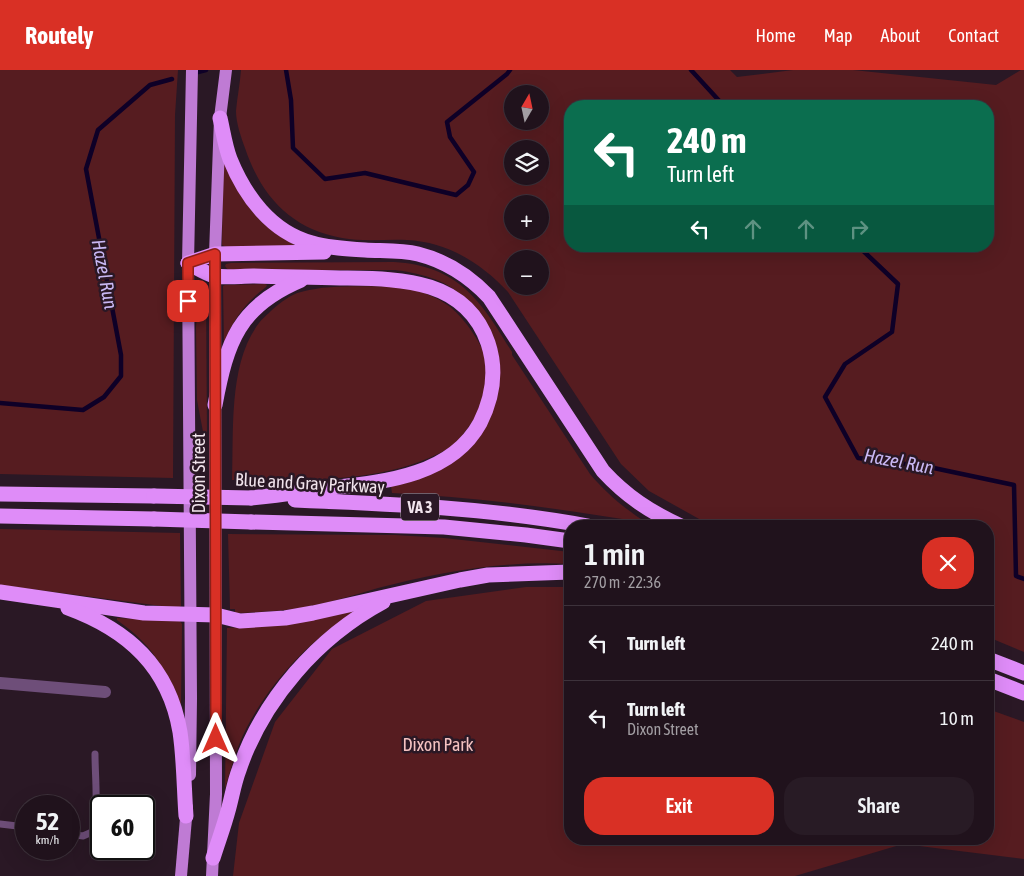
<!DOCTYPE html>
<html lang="en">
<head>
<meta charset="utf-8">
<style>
  :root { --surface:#20121c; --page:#281b25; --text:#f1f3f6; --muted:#a29ea3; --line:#3d323b; --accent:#d93025 }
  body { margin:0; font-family:"Asap Condensed",sans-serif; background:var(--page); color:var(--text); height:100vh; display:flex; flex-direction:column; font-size:19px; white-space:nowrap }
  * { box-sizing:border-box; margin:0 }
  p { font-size:16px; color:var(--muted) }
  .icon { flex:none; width:28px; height:28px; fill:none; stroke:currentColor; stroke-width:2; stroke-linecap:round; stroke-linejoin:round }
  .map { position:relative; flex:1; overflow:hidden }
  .panel { position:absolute; left:564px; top:450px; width:430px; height:325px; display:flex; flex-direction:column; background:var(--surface); border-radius:20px; box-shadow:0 5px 20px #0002,0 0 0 1px var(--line) }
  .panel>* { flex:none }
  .hud { position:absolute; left:564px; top:30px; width:430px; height:152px; border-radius:20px; box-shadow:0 5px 20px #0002,0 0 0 1px var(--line); background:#0b6e4f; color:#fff; overflow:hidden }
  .needle { width:32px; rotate:9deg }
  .tools { position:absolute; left:504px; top:15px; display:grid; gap:10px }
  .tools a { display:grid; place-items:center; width:45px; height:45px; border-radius:50%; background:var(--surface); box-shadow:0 5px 20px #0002,0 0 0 1px var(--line); font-size:25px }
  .speed { position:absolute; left:15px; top:725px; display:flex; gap:10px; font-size:25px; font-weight:700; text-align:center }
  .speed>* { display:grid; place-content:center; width:65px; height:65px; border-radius:50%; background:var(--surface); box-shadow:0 5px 20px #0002,0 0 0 1px var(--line); line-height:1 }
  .speed small { font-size:12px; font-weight:400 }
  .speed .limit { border:2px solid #111; border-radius:8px; background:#fff; color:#111 }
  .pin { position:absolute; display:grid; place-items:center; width:42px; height:42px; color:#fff; margin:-21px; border-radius:10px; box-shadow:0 2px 8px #0006 }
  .me { position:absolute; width:55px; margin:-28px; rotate:0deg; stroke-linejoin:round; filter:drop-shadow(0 0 4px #0008) }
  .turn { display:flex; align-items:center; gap:18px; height:105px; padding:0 20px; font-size:22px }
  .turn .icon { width:65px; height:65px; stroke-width:2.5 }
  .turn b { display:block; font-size:35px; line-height:42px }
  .lanes { display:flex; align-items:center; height:48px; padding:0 20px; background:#0003; justify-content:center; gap:25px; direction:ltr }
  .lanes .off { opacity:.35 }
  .round { display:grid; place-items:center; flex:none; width:52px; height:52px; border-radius:20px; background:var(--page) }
  .summary { display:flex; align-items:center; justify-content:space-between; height:85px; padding:0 20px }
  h1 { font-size:30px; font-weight:600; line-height:38px }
  .cta { display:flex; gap:10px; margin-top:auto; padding:10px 20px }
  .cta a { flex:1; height:58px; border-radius:20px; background:var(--accent); color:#fff; font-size:20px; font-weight:600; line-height:58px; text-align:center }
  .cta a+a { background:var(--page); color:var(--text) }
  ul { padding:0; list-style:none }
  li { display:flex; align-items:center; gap:15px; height:75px; padding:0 20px; border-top:1px solid var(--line) }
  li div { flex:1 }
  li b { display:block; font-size:19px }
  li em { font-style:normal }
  header { display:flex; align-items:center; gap:30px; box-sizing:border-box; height:70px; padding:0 25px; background:var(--accent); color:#fff }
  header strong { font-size:24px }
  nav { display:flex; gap:28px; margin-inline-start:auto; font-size:18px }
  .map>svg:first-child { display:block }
  .green { fill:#561c20; fill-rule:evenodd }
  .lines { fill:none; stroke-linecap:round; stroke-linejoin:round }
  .stream { stroke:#0e0027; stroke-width:4.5 }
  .lane { stroke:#6e4e79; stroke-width:7 }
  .street { stroke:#6e4e79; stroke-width:12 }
  .primary { stroke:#bf7bd4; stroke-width:12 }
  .highway { stroke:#df8cf8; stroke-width:15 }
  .highway-bridge { stroke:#df8cf8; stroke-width:15 }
  .route-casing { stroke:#8d1f18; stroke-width:12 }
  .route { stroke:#d93025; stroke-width:9 }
  .labels { text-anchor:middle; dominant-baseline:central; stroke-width:5; stroke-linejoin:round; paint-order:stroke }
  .shield { fill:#2a1825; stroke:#b5a7b0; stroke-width:1 }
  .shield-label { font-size:16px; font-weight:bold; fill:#f1e4ec }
  .street-label { font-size:18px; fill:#f1e4ec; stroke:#2a1825 }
  .park-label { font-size:18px; fill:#f4c2c1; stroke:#2a1825 }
  .water-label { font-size:19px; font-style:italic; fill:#c9b8f4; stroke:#2a1825 }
</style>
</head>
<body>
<header>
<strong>Routely</strong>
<nav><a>Home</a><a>Map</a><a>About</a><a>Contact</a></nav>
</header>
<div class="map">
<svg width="1024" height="806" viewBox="0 0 1024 806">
  <rect width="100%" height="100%" fill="#2a1825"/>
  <g class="green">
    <polygon points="0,0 178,0 175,45 173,408 0,404"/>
    <path d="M241,0H730L737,7L793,0H853L996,15L1021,0H1024V582L988,567V456H717L701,450L649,421L621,394L508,222C481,193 448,172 407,170C386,169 363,172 342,168C291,159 261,126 245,78C241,67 236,53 236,41C237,28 240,14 241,0ZM512,24H540V51H512ZM570,36H988V176H570ZM512,79H540V106H512ZM512,134H540V161H512ZM512,189H540V216H512Z"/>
    <path d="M223,88C240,129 255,154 295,175V177H226L222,175Z"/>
    <path d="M394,192C459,196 481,231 512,282V285L590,404C607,424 625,439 647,453C562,439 477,427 392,423L391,416L474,374C488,355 497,335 499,311C500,303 488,284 484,276C477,260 471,241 461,227C450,210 414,202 395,200H228L225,196L226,194L231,193Z"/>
    <path d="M265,214L267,215L266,217C246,232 233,249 224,273L223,216L225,215Z"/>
    <polygon points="202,216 206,219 207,367 204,367 197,330 196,257 199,221"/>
    <path d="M389,216C410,218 428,222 446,234C463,245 489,281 489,303C489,310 485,329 483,336C481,342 476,347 472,352C463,365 455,376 440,383C375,415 302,409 232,410C234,362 228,293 259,253C262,249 268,244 272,240C280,233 291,224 301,222C329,214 360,217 389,216Z"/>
    <polygon points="0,459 180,463 181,536 177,538 0,515"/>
    <path d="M228,464L395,465L444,468L570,482V494C505,490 441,502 378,518C357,524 336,531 315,535C289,541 262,542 235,543V539H230Z"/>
    <polygon points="526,517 570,517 570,769 988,769 988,639 1024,652 1024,789 903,774 795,806 233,806 239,753 275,652 332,579 426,531"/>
    <path d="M360,538C313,567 273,608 247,657C237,676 231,698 225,719L227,558L282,554Z"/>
    <path d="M117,548L180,551L182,554L181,635C172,625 168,608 161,596C151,577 134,562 117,550Z"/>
  </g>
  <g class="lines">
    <g class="stream">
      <polyline points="286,0 291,30 293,78 325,109 365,103 456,125 468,115 474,102 450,67 447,52 507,4 510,0"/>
      <polyline points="691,0 724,36"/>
      <polyline points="194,3 206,0"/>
      <polyline points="858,176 898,214 892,262 845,294 825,327 858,388 929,397 1014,415 1016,506 1024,509"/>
      <polyline points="0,333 83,340 104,327 121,306 121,285 86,99 98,60 150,15 172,9"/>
    </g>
    <g class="lane">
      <polyline points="0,754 26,757"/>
      <path d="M69,764L83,766L92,762C99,738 95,709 95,684"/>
    </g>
    <polyline class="street" points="0,613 105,622"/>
    <g class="primary">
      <polyline points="190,705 191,628 188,193 192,0"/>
      <polyline points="181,806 187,737"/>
      <polyline points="212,806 216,724 215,184 220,48 226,0"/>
    </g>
    <g class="highway">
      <path d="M220,48C223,61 225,76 230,89C245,126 271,162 312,173C329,178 347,179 365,180C382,181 401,180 418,184C446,191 469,206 489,227L603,401C626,426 650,442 681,456"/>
      <path d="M188,193C196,197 206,204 215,206C227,208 241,206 253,206C282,207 311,207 340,208C397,209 465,207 488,273C497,300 493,327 480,353C451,406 384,412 330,418C304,422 278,425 251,428"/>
      <polyline points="188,193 215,184 324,182"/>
      <path d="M215,335C227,271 239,236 301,210"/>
      <polyline points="0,424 154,426"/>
      <path d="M295,430C393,434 491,438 588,456"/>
      <polyline points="0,446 154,449"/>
      <polyline points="251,452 444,457 526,465 570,471"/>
      <polyline points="0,522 144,543 216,545 240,551 285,548 313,543 460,510 488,505 570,502"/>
      <path d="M68,538C128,560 169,597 180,662C184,689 184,718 186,746"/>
      <polyline points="988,589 1024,603"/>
      <polyline points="988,609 1024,623"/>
      <path d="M213,788C218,772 224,756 228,741C232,727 234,713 239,700C263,629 318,567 383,532"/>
    </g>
    <g class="highway-bridge">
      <polyline points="154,426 251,428"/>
      <polyline points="154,449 251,452"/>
    </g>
  </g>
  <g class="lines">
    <defs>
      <polyline id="route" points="188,231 188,193 215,184 216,669"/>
    </defs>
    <use href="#route" class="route-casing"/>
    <use href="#route" class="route"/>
  </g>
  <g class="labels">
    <rect class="shield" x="401" y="423.5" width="38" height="27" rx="4"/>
    <g class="shield-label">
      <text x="420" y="437">VA 3</text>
    </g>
    <g class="street-label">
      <text transform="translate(198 403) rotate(-90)">Dixon Street</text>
      <text transform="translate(310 413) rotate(3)">Blue and Gray Parkway</text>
    </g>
    <g class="park-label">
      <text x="438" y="674">Dixon Park</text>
    </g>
    <g class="water-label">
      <text transform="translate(105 204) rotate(79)">Hazel Run</text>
      <text transform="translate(899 391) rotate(11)">Hazel Run</text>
    </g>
  </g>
</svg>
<div class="tools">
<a><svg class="needle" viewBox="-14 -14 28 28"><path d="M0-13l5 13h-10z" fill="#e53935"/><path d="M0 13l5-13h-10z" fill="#a29ea3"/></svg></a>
<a><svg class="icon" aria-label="layers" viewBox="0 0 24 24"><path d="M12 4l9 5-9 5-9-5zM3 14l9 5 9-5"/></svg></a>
<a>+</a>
<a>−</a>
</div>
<div class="speed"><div>52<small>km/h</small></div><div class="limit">60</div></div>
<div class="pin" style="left:188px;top:231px;background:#d93025"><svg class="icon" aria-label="arrive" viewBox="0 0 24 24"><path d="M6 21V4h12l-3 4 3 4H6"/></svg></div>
<svg class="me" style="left:216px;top:669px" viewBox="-20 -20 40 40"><path d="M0-17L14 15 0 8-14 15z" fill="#d93025" stroke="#fff" stroke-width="4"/></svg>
<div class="hud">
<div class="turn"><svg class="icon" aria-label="left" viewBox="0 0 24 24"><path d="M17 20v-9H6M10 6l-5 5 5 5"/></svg><div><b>240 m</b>Turn left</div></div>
<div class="lanes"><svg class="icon" aria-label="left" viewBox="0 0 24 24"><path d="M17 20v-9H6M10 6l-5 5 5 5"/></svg><svg class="icon off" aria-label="ahead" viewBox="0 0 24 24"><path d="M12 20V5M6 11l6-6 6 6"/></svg><svg class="icon off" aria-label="ahead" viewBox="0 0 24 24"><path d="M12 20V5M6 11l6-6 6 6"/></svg><svg class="icon off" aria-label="right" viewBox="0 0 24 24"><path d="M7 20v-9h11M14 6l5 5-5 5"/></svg></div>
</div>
<section class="panel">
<div class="summary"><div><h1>1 min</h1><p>270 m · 22:36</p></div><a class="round" style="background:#d93025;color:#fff"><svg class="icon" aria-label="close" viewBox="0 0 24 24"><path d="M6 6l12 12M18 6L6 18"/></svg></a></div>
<ul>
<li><svg class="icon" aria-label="left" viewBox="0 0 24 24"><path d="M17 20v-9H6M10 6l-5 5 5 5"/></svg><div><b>Turn left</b></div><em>240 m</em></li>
<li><svg class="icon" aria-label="left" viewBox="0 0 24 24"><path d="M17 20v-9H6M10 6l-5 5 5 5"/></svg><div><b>Turn left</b><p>Dixon Street</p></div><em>10 m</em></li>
</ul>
<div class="cta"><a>Exit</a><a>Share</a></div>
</section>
</div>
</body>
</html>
